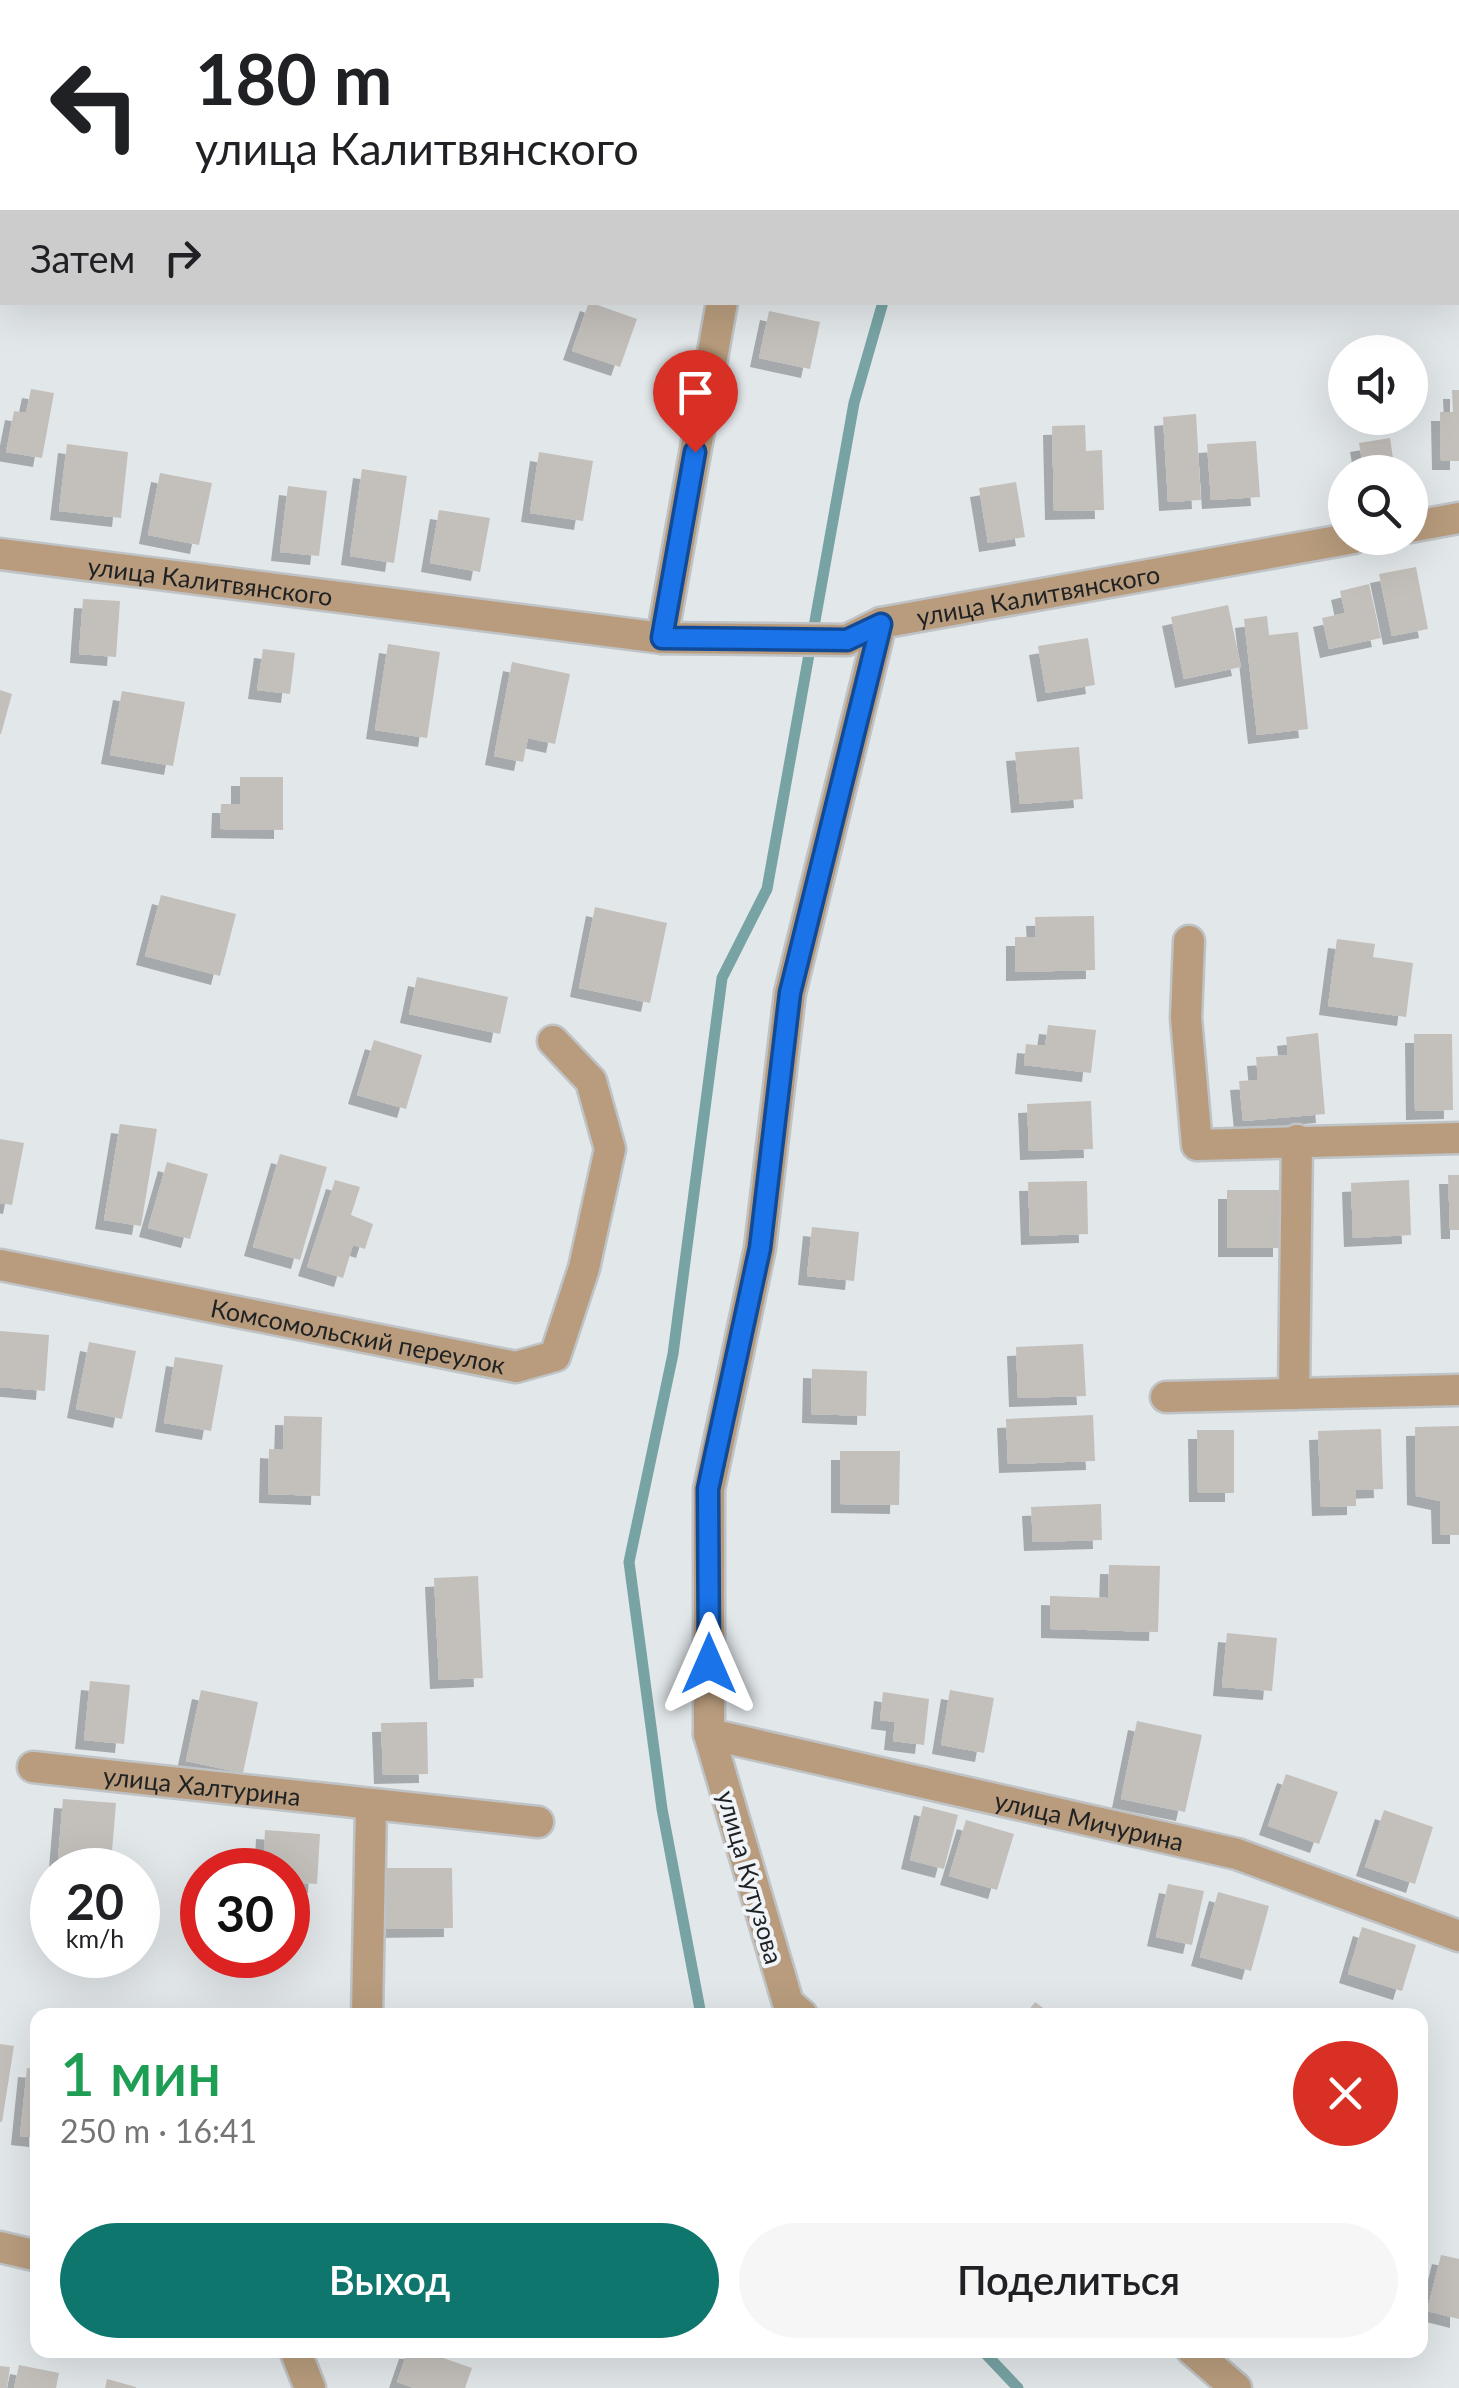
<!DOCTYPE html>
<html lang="ru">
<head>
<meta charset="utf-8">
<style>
  :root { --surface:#fff; --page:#f6f6f6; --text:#202124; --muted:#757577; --accent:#0f766e }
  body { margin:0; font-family:Lato,sans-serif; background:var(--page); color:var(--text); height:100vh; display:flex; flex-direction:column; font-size:38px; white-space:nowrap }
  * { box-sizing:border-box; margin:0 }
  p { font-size:32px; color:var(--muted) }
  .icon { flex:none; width:55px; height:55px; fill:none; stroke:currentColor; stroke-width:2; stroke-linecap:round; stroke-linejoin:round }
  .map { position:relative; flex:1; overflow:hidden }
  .sheet { position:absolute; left:30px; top:2008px; width:1398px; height:350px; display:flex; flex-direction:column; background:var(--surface); border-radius:20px; box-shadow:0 10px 40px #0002 }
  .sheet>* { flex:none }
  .banner { position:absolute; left:0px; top:0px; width:1460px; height:305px; box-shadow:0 10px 40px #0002; background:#fff; color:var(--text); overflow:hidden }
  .controls { position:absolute; left:1328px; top:335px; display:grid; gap:20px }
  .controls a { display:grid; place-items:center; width:100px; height:100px; border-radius:50%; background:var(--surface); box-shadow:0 10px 40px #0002; font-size:50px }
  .speed { position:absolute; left:30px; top:1848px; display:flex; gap:20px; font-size:50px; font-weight:700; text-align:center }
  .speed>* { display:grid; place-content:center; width:130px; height:130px; border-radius:50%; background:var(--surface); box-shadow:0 10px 40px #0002; line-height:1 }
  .speed small { font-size:25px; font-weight:400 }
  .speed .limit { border:15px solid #d22; background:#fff; color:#111 }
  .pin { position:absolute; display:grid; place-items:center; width:85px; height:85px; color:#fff; margin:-102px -42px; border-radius:50% 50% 50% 0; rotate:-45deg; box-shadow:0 0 10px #0007 }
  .pin .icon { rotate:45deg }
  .me { position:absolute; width:110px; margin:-55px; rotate:0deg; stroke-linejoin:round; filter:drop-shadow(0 0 8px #0008) }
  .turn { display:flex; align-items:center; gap:35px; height:210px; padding:0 30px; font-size:45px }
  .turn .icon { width:130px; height:130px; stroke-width:2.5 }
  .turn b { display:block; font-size:70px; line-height:85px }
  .then { display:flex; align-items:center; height:95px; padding:0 30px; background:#0003; gap:20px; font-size:38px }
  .round { display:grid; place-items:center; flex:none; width:105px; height:105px; border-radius:52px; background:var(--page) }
  .overview { display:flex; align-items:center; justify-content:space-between; height:170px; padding:0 30px }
  h1 { font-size:60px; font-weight:600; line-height:75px; color:#1e9e55 }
  .cta { display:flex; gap:20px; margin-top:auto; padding:20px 30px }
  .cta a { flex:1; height:115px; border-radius:60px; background:var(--accent); color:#fff; font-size:40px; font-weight:600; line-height:115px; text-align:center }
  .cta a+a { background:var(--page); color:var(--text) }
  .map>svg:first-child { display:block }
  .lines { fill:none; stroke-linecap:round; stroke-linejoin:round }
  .stream { stroke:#78a3a4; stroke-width:11 }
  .building { fill:#c3bfbb; filter:url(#shadow) }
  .minor-casing { stroke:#bfc3c6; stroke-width:35 }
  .minor { stroke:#b89c7d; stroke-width:30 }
  .route-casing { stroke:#114b97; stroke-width:25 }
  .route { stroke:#1a73e8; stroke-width:18 }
  .labels { text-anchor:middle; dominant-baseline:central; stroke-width:8; stroke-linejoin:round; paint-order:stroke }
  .street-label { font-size:25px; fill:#1f2122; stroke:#f0f4f8 }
</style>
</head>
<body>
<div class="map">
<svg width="1459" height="2388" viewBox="0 0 1459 2388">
  <defs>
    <filter id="shadow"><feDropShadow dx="-9" dy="9" stdDeviation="0" flood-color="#0004"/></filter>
  </defs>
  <rect width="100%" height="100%" fill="#e2e7ea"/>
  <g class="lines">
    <g class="stream">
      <polyline points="993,2 994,0"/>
      <polyline points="701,2015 662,1809 629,1562 673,1354 722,978 767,889 854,403 883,302"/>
      <polyline points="982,2350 1018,2388"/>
    </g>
  </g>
  <g class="building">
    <polygon points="589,302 637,319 620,367 572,351"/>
    <polygon points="769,311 820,322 810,369 759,358"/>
    <polygon points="31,389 54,393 42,458 6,452 14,411 26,413"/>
    <polygon points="1452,390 1459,390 1459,461 1441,461 1440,412 1453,412"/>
    <polygon points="1196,414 1201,500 1168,502 1163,417"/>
    <polygon points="1085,425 1086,451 1102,450 1104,510 1054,511 1052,426"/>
    <polygon points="1390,438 1395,472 1364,472 1359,443"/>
    <polygon points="1256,441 1260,497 1211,500 1207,444"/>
    <polygon points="67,444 128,452 121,518 59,511"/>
    <polygon points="539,452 593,461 583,521 530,513"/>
    <polygon points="362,469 407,476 394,563 350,556"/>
    <polygon points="160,473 212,483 199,545 148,535"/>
    <polygon points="1016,482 1025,537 988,543 979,488"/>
    <polygon points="288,486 327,491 319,556 280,552"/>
    <polygon points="439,510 490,518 480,572 430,563"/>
    <polygon points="1416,567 1428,629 1392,636 1379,574"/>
    <polygon points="1369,584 1381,638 1329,649 1322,618 1345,613 1340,591"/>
    <polygon points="83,599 120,601 116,657 79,654"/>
    <polygon points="1228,605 1241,667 1184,679 1171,617"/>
    <polygon points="1267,616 1269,635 1298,632 1308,729 1257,735 1244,619"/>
    <polygon points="1088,638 1095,685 1046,693 1038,646"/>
    <polygon points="388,644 440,652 427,738 375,730"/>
    <polygon points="263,649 295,653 290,694 257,690"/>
    <polygon points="512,662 570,674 555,744 528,738 523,762 494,756"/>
    <polygon points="0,690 12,694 1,734 0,734"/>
    <polygon points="122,691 185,702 173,766 110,755"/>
    <polygon points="1079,747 1083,799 1020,804 1015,752"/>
    <polygon points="240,777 283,777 283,830 220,829 221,804 240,804"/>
    <polygon points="161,895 236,914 220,976 145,956"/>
    <polygon points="595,907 667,923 650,1003 579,988"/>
    <polygon points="1094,916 1095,970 1015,972 1015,937 1036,937 1035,917"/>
    <polygon points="1337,939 1375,944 1373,957 1413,963 1406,1017 1328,1006"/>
    <polygon points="417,977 508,997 500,1034 409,1014"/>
    <polygon points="1048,1025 1096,1030 1091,1073 1024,1065 1026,1044 1045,1046"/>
    <polygon points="1318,1033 1325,1114 1243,1121 1239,1081 1258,1080 1256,1057 1288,1055 1286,1037"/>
    <polygon points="1414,1034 1452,1034 1453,1110 1415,1111"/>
    <polygon points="374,1040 422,1055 406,1109 357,1095"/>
    <polygon points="1091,1101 1093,1149 1029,1151 1027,1104"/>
    <polygon points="120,1124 157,1129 141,1226 104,1220"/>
    <polygon points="0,1139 24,1143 12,1205 0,1203"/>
    <polygon points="280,1154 327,1167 300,1260 253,1247"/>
    <polygon points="167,1162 208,1174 190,1239 148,1228"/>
    <polygon points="1448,1175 1459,1175 1459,1230 1450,1230"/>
    <polygon points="335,1180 360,1187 351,1215 373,1224 365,1249 353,1245 343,1278 307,1267"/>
    <polygon points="1409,1180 1411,1235 1353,1238 1351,1183"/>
    <polygon points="1087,1181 1088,1234 1030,1236 1028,1182"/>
    <rect x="1227" y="1190" width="55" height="58"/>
    <polygon points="812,1227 859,1232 854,1281 807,1276"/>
    <polygon points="0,1331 49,1335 45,1391 0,1387"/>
    <polygon points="89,1342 136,1351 122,1419 76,1409"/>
    <polygon points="1083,1344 1086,1396 1018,1398 1016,1347"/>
    <polygon points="175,1357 223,1365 211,1431 164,1423"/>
    <polygon points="812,1369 867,1371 866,1416 811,1414"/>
    <polygon points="1093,1415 1095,1461 1008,1464 1006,1419"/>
    <polygon points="284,1416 322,1417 320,1496 268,1494 269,1449 283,1450"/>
    <polygon points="1459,1426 1459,1535 1441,1535 1440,1501 1416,1496 1415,1427"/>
    <polygon points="1381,1429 1383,1489 1356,1490 1356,1506 1321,1507 1318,1431"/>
    <polygon points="1197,1430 1234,1430 1234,1493 1198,1493"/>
    <polygon points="840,1451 900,1451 899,1505 840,1504"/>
    <polygon points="1101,1504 1102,1540 1033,1542 1031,1507"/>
    <polygon points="1109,1565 1160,1566 1158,1632 1050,1629 1050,1596 1108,1598"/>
    <polygon points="478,1576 483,1678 439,1680 434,1578"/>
    <polygon points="1227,1633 1277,1638 1272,1691 1222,1687"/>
    <polygon points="90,1681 130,1685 124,1744 84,1740"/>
    <polygon points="201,1690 258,1702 243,1773 186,1761"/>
    <polygon points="950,1690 994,1698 984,1753 941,1745"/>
    <polygon points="883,1692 929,1699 924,1745 893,1741 895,1722 880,1720"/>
    <polygon points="1137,1721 1202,1735 1185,1812 1121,1799"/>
    <polygon points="427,1722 428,1774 383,1775 381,1723"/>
    <polygon points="1286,1774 1338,1792 1319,1844 1268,1826"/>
    <polygon points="63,1799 116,1803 111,1863 58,1859"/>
    <polygon points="923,1806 958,1815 944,1869 910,1860"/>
    <polygon points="1384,1810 1433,1827 1415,1884 1365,1867"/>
    <polygon points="966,1820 1014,1834 997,1890 949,1876"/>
    <polygon points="265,1830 320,1834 317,1884 288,1882 288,1870 263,1870"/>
    <polygon points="385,1868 452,1868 453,1928 386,1929"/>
    <polygon points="1168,1884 1204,1891 1192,1945 1156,1937"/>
    <polygon points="1218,1892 1269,1906 1251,1971 1200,1957"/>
    <polygon points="1362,1927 1416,1945 1402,1991 1348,1974"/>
    <polygon points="1035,2002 1053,2015 1025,2015"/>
    <polygon points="0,2044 14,2046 2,2122 0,2122"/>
    <polygon points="27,2068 38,2069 38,2138 20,2136"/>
    <polygon points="1441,2255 1459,2259 1459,2319 1427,2311"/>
    <polygon points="408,2350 420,2350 472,2368 465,2388 414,2388 397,2382"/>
    <polygon points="19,2365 59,2373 56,2388 14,2388"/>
    <polygon points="0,2366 10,2367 7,2388 0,2388"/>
    <polygon points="107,2379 136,2387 136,2388 105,2388"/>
  </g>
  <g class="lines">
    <defs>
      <g id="minor">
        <polyline points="896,2 897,0"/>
        <polyline points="1458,17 1459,10"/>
        <polyline points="1410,527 1459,518"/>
        <path id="s1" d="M0,554L662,638L847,640L881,623L1354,538"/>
        <polyline points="662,638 722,302"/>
        <polyline points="1189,941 1186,1018 1197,1145 1459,1138"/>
        <path id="s2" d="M0,1265L516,1367L555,1356L584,1268L610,1149L591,1081L553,1041"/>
        <polyline points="1294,1394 1297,1140"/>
        <polyline points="1166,1397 1459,1390"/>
        <path id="s3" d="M709,1734L1237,1854L1459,1936"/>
        <path id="s4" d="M33,1767L538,1822"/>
        <polyline points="367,2015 371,1806"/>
        <polyline points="802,2015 788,2003 709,1734 709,1489 760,1248 790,993 881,623"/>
        <polyline points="0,2247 38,2256"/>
        <polyline points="295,2350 310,2388"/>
        <polyline points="1192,2350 1236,2388"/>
      </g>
    </defs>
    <use href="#minor" class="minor-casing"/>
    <use href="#minor" class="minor"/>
  </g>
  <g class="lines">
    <defs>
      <polyline id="route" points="695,452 662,638 847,640 881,624 790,993 760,1248 708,1489 709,1664"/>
    </defs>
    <use href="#route" class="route-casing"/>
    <use href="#route" class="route"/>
  </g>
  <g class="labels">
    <g class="street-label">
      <text stroke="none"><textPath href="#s1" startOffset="212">улица Калитвянского</textPath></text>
      <text stroke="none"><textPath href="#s1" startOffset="1050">улица Калитвянского</textPath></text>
      <text stroke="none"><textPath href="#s2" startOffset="365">Комсомольский переулок</textPath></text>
      <text stroke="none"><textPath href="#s4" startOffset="170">улица Халтурина</textPath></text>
      <text stroke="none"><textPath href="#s3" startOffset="390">улица Мичурина</textPath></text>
      <text transform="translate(751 1877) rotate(74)">улица Кутузова</text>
    </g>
  </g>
</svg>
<div class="controls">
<a><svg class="icon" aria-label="sound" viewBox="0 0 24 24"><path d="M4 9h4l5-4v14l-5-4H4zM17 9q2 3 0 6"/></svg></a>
<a><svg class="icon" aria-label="search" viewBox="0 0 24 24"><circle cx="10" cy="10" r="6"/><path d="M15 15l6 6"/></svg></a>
</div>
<div class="speed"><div>20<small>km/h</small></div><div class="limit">30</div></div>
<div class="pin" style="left:695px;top:452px;background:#d93025"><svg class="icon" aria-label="arrive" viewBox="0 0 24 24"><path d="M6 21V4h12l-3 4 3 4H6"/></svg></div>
<svg class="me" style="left:709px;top:1664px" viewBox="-20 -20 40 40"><path d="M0-17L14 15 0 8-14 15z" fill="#1a73e8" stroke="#fff" stroke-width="4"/></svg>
<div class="banner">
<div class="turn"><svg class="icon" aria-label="left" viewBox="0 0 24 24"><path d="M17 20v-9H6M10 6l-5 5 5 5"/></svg><div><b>180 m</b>улица Калитвянского</div></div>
<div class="then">Затем<svg class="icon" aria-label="right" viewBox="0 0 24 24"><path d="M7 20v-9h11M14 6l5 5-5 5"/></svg></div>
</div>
<section class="sheet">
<div class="overview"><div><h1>1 мин</h1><p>250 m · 16:41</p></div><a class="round" style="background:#d93025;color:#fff"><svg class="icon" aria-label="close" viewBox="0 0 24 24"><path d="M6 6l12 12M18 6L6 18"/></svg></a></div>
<div class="cta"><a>Выход</a><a>Поделиться</a></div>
</section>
</div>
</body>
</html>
